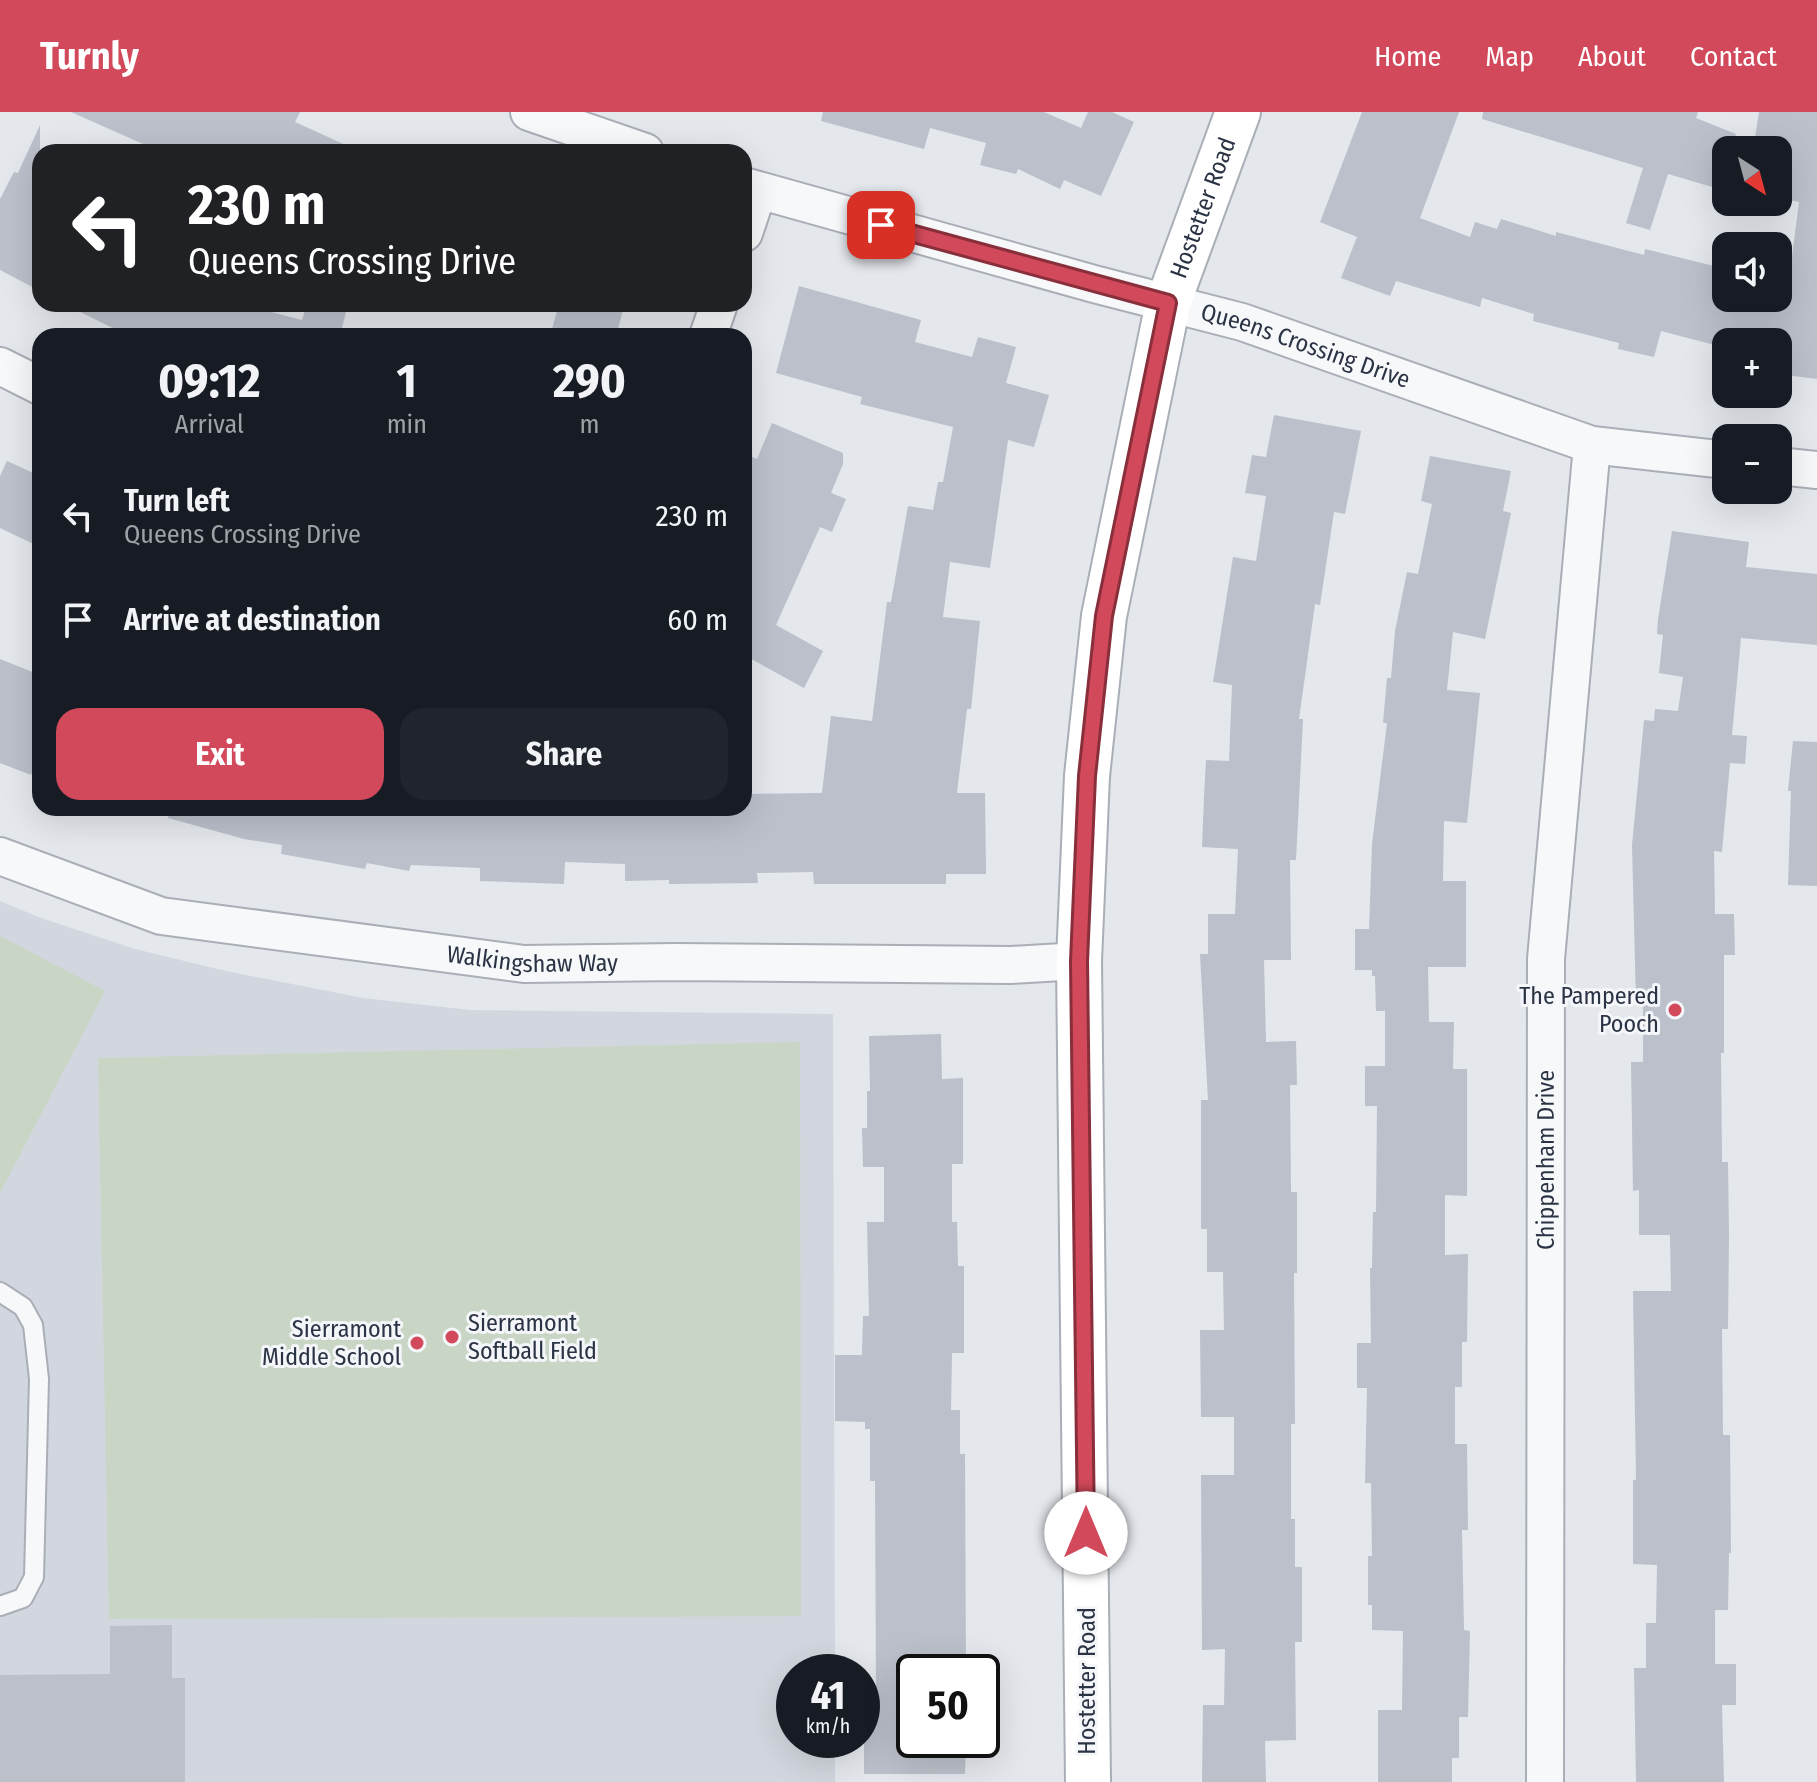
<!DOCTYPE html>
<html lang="en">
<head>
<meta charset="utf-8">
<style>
  :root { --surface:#171b24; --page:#20242c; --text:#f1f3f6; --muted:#9ea1a6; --accent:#d1495b }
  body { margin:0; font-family:"Fira Sans Condensed",sans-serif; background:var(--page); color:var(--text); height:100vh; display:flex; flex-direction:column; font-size:30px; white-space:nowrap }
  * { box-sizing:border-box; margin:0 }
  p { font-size:26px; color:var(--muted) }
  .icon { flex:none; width:44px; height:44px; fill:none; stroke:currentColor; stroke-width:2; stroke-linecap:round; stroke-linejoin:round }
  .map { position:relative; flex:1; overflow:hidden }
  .drawer { position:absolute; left:32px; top:216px; width:720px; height:488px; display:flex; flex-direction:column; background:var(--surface); border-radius:24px; box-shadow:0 8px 32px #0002 }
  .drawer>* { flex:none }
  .banner { position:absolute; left:32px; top:32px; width:720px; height:168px; border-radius:24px; box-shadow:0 8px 32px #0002; background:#202124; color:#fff; overflow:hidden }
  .needle { width:52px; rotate:144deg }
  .buttons { position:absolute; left:1712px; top:24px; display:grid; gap:16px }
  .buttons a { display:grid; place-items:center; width:80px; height:80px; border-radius:16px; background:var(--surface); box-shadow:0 8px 32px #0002; font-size:40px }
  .speed { position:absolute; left:776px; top:1542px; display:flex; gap:16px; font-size:40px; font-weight:700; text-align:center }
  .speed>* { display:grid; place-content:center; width:104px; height:104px; border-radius:50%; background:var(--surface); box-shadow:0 8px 32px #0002; line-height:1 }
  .speed small { font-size:20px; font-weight:400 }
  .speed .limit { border:4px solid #111; border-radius:12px; background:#fff; color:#111 }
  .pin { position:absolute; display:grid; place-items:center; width:68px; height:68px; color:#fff; margin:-34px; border-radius:16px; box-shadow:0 4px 12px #0006 }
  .me { position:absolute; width:88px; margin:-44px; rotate:0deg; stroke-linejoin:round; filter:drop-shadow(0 0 6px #0008) }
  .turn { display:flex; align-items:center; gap:28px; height:168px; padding:0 24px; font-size:36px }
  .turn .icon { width:104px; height:104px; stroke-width:2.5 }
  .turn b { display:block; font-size:56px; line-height:68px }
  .eta { display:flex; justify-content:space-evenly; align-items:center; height:136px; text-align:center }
  .eta b { font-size:48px; font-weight:700; line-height:56px }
  .cta { display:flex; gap:16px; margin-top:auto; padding:16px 24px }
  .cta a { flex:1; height:92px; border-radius:24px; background:var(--accent); color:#fff; font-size:32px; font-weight:700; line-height:92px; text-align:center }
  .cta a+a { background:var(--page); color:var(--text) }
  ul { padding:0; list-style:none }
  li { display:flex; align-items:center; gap:24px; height:104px; padding:0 24px }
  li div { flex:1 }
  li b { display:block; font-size:30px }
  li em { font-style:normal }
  header { display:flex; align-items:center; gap:48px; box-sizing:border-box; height:112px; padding:0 40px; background:var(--accent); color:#fff }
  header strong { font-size:38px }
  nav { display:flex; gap:44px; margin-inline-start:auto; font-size:28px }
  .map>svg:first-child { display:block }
  .built { fill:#d2d6de }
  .green { fill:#c9d6c5 }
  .building { fill:#bbc0ca }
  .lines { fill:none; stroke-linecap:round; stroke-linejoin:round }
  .lane-casing { stroke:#a9aeb7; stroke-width:22 }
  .street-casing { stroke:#a9aeb7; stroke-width:40 }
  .secondary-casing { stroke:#a9aeb7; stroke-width:48 }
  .lane { stroke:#f7f8fa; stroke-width:18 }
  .street { stroke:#f7f8fa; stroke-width:36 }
  .secondary { stroke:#fff; stroke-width:44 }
  .route-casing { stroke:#882f3b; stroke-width:20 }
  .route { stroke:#d1495b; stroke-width:14 }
  .poi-dot { fill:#d1495b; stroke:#f4f6f9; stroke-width:3 }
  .labels { text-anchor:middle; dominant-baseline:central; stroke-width:6; stroke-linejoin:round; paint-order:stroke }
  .street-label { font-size:24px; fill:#2b3445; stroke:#f4f6f9 }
  .poi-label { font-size:24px; fill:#2b3445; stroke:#f4f6f9; text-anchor:end }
</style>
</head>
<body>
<header>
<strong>Turnly</strong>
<nav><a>Home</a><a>Map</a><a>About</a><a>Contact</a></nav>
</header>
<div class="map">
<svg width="1817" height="1670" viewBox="0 0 1817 1670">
  <rect width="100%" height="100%" fill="#e4e7ec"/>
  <polygon class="built" points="0,789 41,806 135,837 226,859 363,886 470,898 833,902 835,1560 794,1560 794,1628 835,1628 835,1670 0,1670"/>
  <g class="green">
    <polygon points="0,824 105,879 0,1081"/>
    <polygon points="800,930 801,1504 109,1507 98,946"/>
  </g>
  <g class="building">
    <polygon points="71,0 300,0 295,10 361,40 161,40"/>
    <polygon points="823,0 1044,0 1081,16 1088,0 1112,0 1134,10 1101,84 1064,68 1060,77 1018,57 1016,62 980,53 986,31 930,16 924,37 821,9"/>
    <polygon points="1362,0 1459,0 1420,106 1470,125 1475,110 1497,117 1501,107 1556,124 1556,120 1644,143 1645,137 1726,157 1726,186 1778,186 1778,172 1785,173 1788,151 1791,152 1799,90 1778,86 1778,38 1753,38 1759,0 1817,0 1817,267 1778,262 1778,230 1726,230 1726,236 1661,219 1654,245 1618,237 1619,231 1533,209 1534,202 1482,186 1480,195 1396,169 1390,184 1341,166 1357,125 1320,110"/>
    <polygon points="1483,0 1698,0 1696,6 1736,22 1731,38 1726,38 1726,55 1719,77 1668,62 1650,118 1626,111 1643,56 1482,7"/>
    <polygon points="40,13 40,179 0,158 0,87 14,60 18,61"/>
    <polygon points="799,174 921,208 915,230 972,245 978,225 1016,235 1006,271 1049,283 1034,335 1008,328 990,456 950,450 943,505 980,509 971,597 967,597 957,681 985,681 986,762 946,762 946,772 814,772 813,760 757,761 758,771 669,772 669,768 625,769 625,752 565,750 564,772 480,769 480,756 411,753 409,759 367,751 365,757 281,742 282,733 244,727 168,706 170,696 744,696 744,682 822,681 831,604 872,609 887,490 891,490 908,394 933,398 938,370 943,370 953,315 860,292 862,285 776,261"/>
    <polygon points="64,192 241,192 302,208 307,192 318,192 346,200 340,224 129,224"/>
    <polygon points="559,192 601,192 623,198 616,224 550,224"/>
    <polygon points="1274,303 1361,319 1345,402 1334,400 1320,493 1315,492 1299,607 1303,607 1296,748 1290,748 1291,848 1264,848 1266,930 1296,929 1297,973 1290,973 1291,1080 1297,1080 1297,1161 1294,1161 1295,1312 1291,1312 1291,1407 1295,1407 1295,1455 1302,1455 1302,1530 1295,1530 1296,1628 1265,1629 1266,1670 1202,1670 1203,1593 1224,1593 1225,1537 1202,1538 1201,1363 1234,1363 1234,1305 1201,1305 1200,1218 1224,1218 1223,1160 1207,1160 1207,1117 1201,1117 1201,988 1208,988 1200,842 1208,842 1208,802 1235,802 1238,737 1202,735 1204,685 1206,648 1229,649 1232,573 1213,570 1233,445 1256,449 1266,384 1245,381 1252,343 1266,345"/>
    <polygon points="772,311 843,341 843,352 831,381 846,387 832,420 820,415 776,513 823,539 804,576 744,543 744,341 757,347"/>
    <polygon points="1430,344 1511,359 1503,399 1511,401 1485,527 1453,520 1447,578 1480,581 1467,711 1444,709 1443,769 1466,769 1466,855 1428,855 1429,910 1454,910 1453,957 1467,957 1467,1084 1445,1083 1445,1143 1468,1142 1467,1230 1462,1230 1462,1275 1455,1275 1455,1332 1467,1332 1468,1418 1462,1418 1464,1518 1470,1519 1468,1605 1459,1605 1459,1646 1452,1646 1452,1670 1378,1670 1378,1598 1402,1598 1403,1519 1372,1518 1372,1493 1368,1493 1368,1444 1372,1444 1371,1371 1365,1371 1367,1276 1357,1276 1357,1231 1371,1231 1370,1156 1372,1156 1373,1100 1376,1100 1377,994 1365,994 1365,954 1385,954 1385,899 1376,899 1375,864 1372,864 1372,858 1355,858 1355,817 1369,817 1372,732 1387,611 1383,611 1387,566 1391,566 1395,519 1407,460 1418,462 1432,392 1421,389"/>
    <polygon points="7,349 40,364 40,435 0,416 0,364"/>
    <polygon points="1672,419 1749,430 1746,455 1817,462 1817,533 1741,526 1732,623 1747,624 1745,652 1730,651 1722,740 1714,739 1715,802 1734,802 1735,843 1724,843 1724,941 1721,941 1722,1050 1728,1050 1729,1123 1728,1217 1722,1217 1723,1323 1730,1323 1731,1441 1729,1441 1728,1498 1715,1498 1715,1552 1736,1552 1736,1593 1722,1593 1724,1670 1636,1670 1634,1556 1646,1556 1646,1511 1656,1511 1657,1453 1633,1452 1633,1368 1636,1368 1633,1179 1671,1179 1670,1123 1639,1123 1639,1078 1633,1079 1631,950 1643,950 1643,892 1636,892 1632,733 1644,608 1654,609 1655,597 1678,599 1683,565 1659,561 1663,523 1657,522 1658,507"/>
    <polygon points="0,547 40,563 40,640 31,663 0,651"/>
    <polygon points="1793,629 1817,630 1817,774 1788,773 1791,679 1788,679"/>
    <polygon points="941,922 942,967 963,966 963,1052 952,1052 952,1110 957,1110 958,1154 964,1154 964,1241 952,1241 951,1298 960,1298 960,1342 965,1342 966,1560 914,1560 914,1628 966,1628 965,1662 864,1662 864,1584 876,1584 875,1369 870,1369 870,1317 865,1317 865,1310 835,1309 835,1243 862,1243 863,1204 869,1204 867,1110 884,1110 884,1055 863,1055 862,1016 867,1016 867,979 870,979 869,924"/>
    <polygon points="172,1513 172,1566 185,1566 185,1670 0,1670 0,1563 110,1562 110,1514"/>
  </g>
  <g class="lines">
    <defs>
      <polyline id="lane" points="0,1180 23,1195 33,1213 39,1267 34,1465 23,1486 0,1494"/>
      <g id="street">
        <polyline points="529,0 645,40"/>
        <path id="s1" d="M744,74L1094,172L1242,210L1592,333L1726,348"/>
        <polyline points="744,121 758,79"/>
        <polyline points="708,224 719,192"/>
        <polyline points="0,254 40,274"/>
        <polyline points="1778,354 1817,358"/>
        <path id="s2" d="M0,744L161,804L524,852L676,850L1011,853L1079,849"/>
        <path id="s3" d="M1545,1670L1546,847L1592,333"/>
      </g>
      <g id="secondary">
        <path id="s4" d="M1088,1670L1079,849L1087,664L1104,504L1168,191L1238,0"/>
      </g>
    </defs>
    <use href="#lane" class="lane-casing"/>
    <use href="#street" class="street-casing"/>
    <use href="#secondary" class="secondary-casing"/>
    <use href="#lane" class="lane"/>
    <use href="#street" class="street"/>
    <use href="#secondary" class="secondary"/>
  </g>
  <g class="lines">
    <defs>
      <polyline id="route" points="881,113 1168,191 1104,504 1087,664 1079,849 1086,1421"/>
    </defs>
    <use href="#route" class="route-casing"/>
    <use href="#route" class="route"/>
  </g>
  <g class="poi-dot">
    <circle cx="1675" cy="898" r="8"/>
    <circle cx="452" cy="1225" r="8"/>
    <circle cx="417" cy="1231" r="8"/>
  </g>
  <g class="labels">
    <g class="street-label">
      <text stroke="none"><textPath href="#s4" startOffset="1588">Hostetter Road</textPath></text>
      <text stroke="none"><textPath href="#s1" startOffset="584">Queens Crossing Drive</textPath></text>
      <text stroke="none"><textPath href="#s2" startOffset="546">Walkingshaw Way</textPath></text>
      <text stroke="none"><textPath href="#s3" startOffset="622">Chippenham Drive</textPath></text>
      <text transform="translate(1087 1569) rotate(-90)">Hostetter Road</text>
    </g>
    <g class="poi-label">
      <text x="1659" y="884">The Pampered<tspan x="1659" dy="28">Pooch</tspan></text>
      <text x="468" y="1211" text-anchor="start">Sierramont<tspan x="468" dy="28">Softball Field</tspan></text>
      <text x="401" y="1217">Sierramont<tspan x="401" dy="28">Middle School</tspan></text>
    </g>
  </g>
</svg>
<div class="buttons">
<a><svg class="needle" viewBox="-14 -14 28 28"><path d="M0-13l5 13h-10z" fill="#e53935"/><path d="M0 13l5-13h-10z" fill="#9ea1a6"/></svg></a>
<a><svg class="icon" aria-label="sound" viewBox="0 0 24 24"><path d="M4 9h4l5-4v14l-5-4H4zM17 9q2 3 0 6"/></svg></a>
<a>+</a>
<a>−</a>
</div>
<div class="speed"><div>41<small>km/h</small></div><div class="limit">50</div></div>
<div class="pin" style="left:881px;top:113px;background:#d93025"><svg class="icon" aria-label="arrive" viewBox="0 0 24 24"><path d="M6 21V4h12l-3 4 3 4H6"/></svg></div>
<svg class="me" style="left:1086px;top:1421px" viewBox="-20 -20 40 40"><circle r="19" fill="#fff"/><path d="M0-13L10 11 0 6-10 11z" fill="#d1495b"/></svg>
<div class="banner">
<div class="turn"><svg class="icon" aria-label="left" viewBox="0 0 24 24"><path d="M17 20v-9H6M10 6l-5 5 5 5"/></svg><div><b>230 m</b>Queens Crossing Drive</div></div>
</div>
<section class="drawer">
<div class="eta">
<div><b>09:12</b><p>Arrival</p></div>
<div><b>1</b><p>min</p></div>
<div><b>290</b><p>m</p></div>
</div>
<ul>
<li><svg class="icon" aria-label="left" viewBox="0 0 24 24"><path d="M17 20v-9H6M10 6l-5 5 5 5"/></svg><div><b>Turn left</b><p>Queens Crossing Drive</p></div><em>230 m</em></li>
<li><svg class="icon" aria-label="arrive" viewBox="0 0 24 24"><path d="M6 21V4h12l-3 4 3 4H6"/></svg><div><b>Arrive at destination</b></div><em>60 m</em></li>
</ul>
<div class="cta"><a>Exit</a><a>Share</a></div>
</section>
</div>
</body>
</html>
